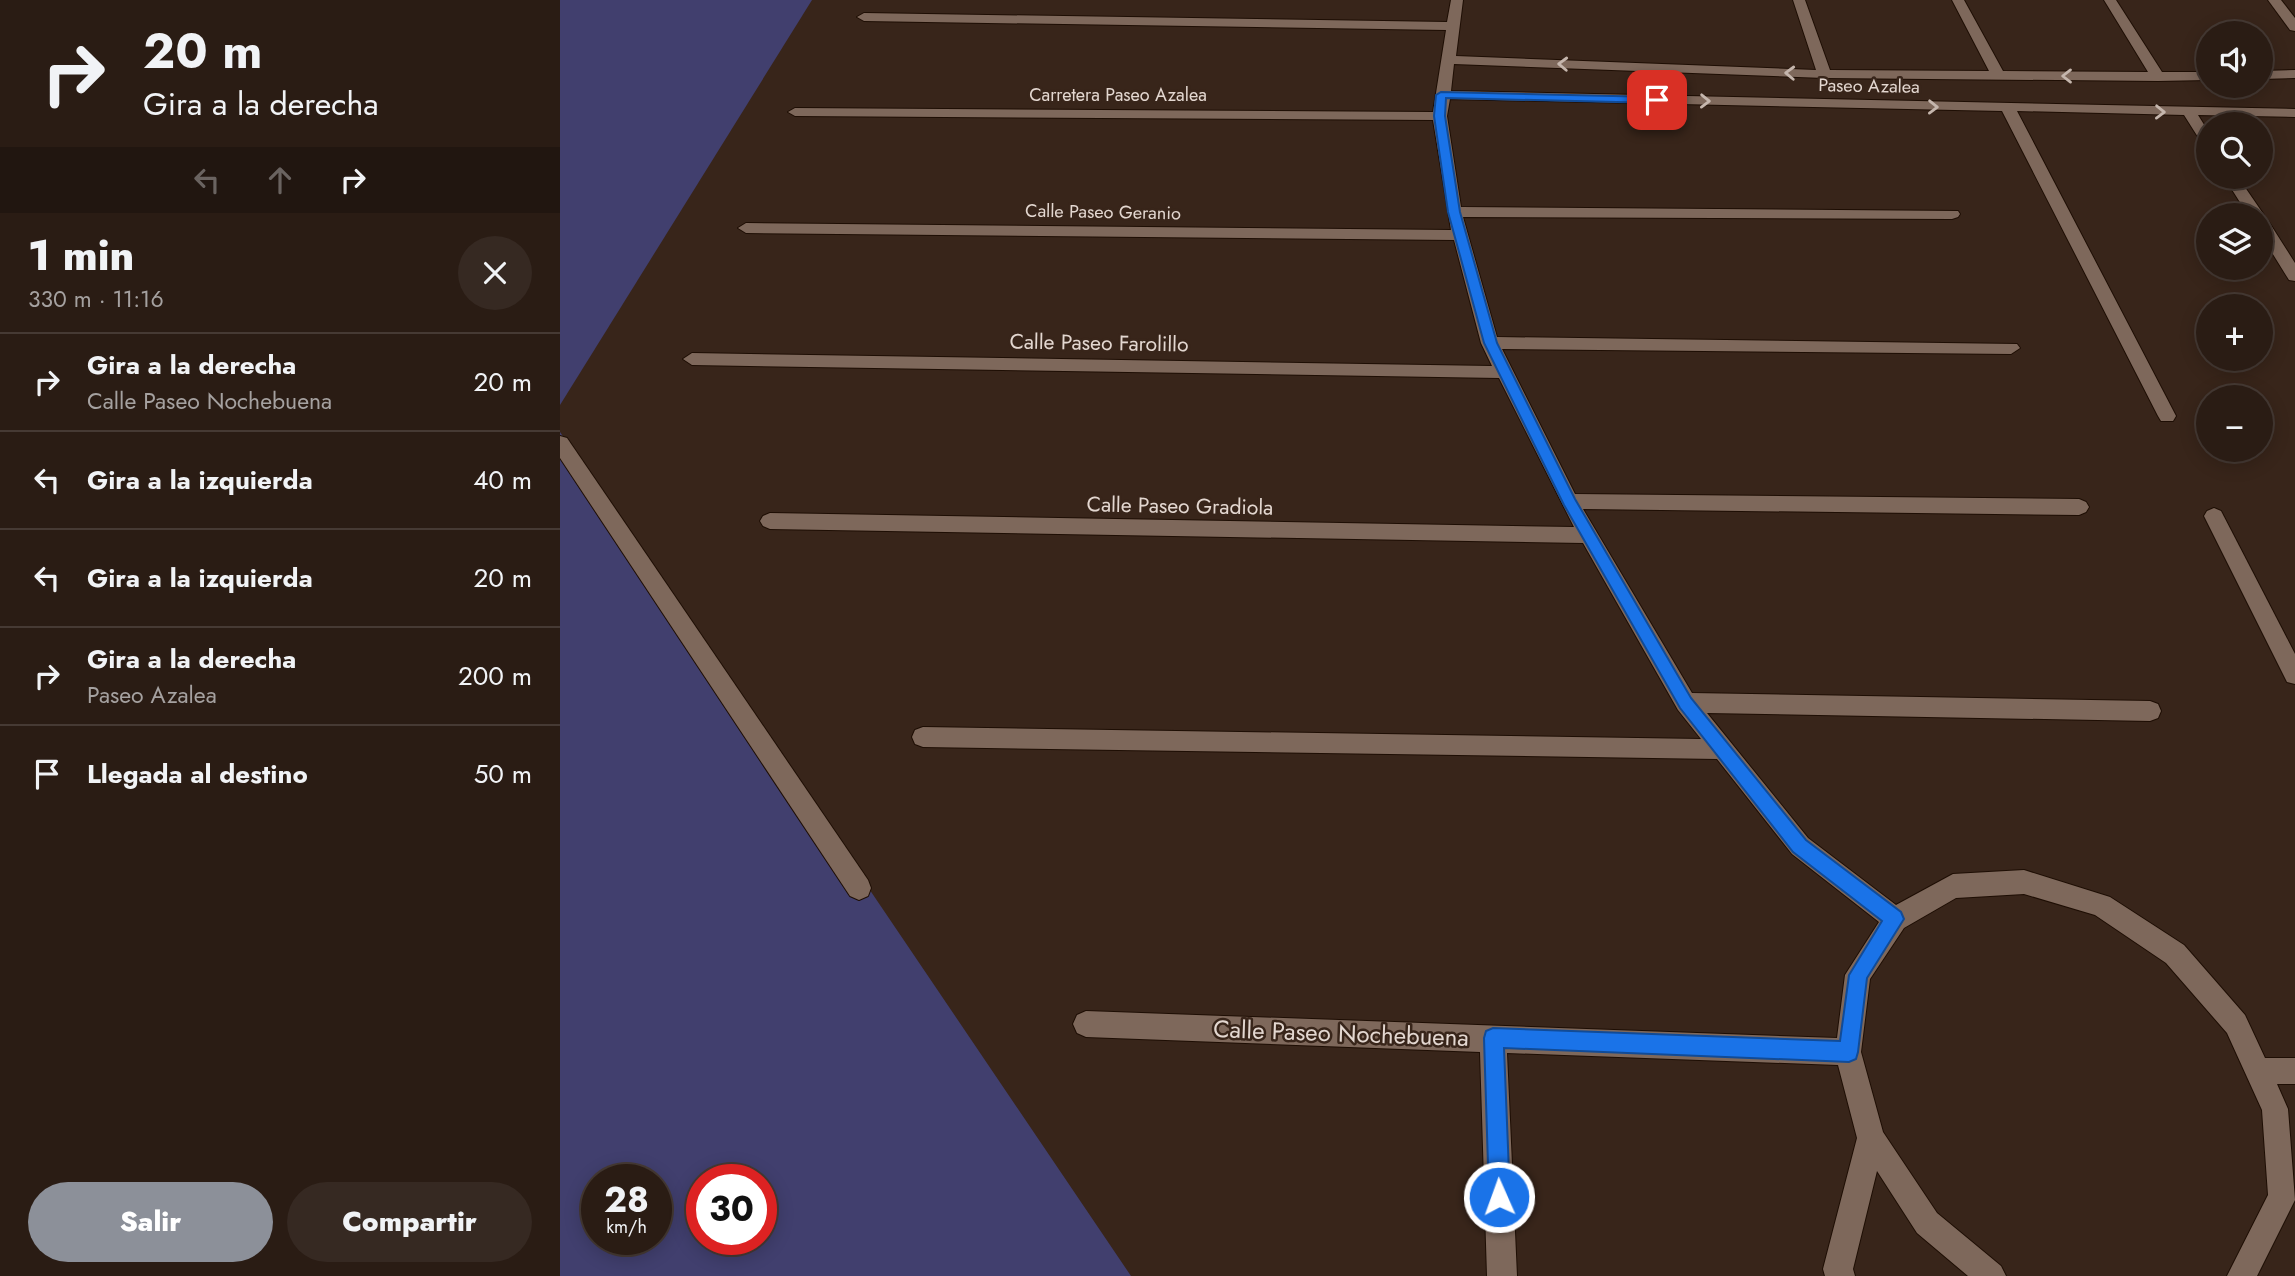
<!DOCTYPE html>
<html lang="es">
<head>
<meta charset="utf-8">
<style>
  :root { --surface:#2a1c14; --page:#362922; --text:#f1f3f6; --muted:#a5a1a0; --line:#463a34; --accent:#8c9099 }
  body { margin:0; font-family:Jost,sans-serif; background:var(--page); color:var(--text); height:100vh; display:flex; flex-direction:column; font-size:26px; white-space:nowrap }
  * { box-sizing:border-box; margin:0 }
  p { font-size:23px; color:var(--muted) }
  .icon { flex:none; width:38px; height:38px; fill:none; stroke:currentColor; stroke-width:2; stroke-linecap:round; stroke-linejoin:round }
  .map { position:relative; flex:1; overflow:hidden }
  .drawer { display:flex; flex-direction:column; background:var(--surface); width:560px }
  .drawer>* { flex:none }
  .banner { background:#2a1c14; color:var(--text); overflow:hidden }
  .buttons { position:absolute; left:1636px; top:21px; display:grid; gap:14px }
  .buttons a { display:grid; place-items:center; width:77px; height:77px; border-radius:50%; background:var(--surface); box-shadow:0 4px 18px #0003,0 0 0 2px var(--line); font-size:35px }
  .speed { position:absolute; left:21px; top:1164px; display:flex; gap:14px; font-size:35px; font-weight:700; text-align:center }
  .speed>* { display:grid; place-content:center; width:91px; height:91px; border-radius:50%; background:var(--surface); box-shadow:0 4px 18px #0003,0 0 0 2px var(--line); line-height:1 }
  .speed small { font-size:18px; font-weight:400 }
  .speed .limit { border:10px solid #d22; background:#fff; color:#111 }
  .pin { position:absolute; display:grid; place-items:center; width:60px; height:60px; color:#fff; margin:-30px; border-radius:14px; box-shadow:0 4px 10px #0006 }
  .me { position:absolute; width:77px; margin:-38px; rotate:358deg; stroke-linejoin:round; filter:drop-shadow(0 0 5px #0008) }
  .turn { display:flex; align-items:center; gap:24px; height:147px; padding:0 28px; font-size:32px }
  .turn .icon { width:91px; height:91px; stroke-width:2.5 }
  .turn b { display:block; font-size:49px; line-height:60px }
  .lanes { display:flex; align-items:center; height:66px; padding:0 28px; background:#0003; justify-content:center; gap:35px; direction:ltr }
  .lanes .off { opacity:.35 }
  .round { display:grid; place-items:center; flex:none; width:74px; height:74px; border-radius:37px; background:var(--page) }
  .summary { display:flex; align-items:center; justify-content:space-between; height:119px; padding:0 28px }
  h1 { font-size:42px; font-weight:800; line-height:52px }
  .primary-button { display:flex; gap:14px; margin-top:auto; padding:14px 28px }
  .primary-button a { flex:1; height:80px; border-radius:42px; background:var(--accent); color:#fff; font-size:28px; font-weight:800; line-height:80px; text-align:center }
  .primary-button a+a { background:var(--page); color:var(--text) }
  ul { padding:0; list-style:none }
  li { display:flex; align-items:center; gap:21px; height:98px; padding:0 28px; border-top:2px solid var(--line) }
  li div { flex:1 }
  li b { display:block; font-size:26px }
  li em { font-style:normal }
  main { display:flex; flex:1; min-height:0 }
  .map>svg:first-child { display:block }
  .green { fill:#413f6e; fill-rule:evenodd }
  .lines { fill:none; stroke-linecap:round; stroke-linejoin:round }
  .minor-casing { stroke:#1e0e04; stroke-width:2 }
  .minor { fill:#7e685b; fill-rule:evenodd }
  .oneway { stroke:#c5b6ad }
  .route { fill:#1a73e8; stroke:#114b97; stroke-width:2 }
  .labels { text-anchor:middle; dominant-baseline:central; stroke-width:5; stroke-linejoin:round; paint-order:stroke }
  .far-street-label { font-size:18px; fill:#e3d7d0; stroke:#38251a }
  .street-label { font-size:21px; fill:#e3d7d0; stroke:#38251a }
  .near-street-label { font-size:24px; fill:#e3d7d0; stroke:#38251a }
</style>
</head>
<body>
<main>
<section class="drawer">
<div class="banner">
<div class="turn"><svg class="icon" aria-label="right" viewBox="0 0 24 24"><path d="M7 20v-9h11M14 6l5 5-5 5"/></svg><div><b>20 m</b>Gira a la derecha</div></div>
<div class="lanes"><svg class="icon off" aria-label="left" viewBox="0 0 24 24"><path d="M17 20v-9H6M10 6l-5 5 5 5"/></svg><svg class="icon off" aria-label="ahead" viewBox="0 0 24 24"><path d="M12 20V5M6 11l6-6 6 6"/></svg><svg class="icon" aria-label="right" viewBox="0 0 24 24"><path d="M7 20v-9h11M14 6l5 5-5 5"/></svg></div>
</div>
<div class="summary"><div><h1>1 min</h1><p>330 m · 11:16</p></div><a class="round"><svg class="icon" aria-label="close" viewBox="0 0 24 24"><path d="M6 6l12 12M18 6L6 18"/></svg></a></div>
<ul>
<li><svg class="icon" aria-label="right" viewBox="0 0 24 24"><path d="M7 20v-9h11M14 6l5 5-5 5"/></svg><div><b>Gira a la derecha</b><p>Calle Paseo Nochebuena</p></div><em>20 m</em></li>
<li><svg class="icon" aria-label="left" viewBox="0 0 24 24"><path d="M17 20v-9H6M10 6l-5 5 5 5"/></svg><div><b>Gira a la izquierda</b></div><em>40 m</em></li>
<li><svg class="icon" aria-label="left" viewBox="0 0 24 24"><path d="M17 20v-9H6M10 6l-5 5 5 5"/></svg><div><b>Gira a la izquierda</b></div><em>20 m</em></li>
<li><svg class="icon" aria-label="right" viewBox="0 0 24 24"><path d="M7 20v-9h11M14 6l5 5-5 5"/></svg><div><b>Gira a la derecha</b><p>Paseo Azalea</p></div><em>200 m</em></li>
<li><svg class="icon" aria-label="arrive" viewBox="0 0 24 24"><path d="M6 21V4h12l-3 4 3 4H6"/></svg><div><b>Llegada al destino</b></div><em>50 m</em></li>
</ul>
<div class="primary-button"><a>Salir</a><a>Compartir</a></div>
</section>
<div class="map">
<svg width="1735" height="1276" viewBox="0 0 1735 1276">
  <rect width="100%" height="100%" fill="#38251a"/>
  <g class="green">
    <polygon points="0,0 252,0 0,405"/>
    <path d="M0,432L571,1276H0ZM37,1180H96V1239H37ZM142,1180H201V1239H142Z"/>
  </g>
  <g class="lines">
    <defs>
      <g id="minor">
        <polygon points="891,0 903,0 896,56 1256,70 1233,0 1245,0 1270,70 1429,71 1392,0 1404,0 1443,71 1588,72 1544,0 1556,0 1602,72 1648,72 1648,80 1598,81 1264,78 894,64 891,91 1735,109 1735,117 1638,115 1648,131 1648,146 1643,145 1624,115 1457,111 1616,416 1613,421 1601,421 1598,416 1442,111 890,99 887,116 901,207 1398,211 1400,214 1398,217 1392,219 903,217 937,337 1457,344 1460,348 1451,354 942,349 1015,494 1519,499 1526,502 1529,507 1526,512 1519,515 1023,509 1132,693 1590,701 1598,704 1601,711 1598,718 1590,721 1147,713 1248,838 1336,905 1393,874 1464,870 1550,897 1624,945 1685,1015 1705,1058 1735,1058 1735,1084 1717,1084 1728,1109 1735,1200 1697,1276 1667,1276 1708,1195 1702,1110 1667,1033 1606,963 1535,915 1464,894 1396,898 1344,928 1310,979 1301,1052 1323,1132 1377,1213 1441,1266 1446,1276 1408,1276 1357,1233 1317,1171 1293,1269 1295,1276 1265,1276 1263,1269 1297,1138 1278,1065 947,1053 957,1276 927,1276 920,1052 526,1037 517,1033 513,1024 517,1015 526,1011 1277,1038 1285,975 1319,922 1232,854 1157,759 363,747 355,744 352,737 355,730 363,727 1141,739 1118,710 1023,543 210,529 203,526 200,521 203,516 210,513 1014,527 939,378 132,365 123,359 132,353 932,366 921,343 894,240 186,233 178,228 186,223 891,230 873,120 235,116 228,112 235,108 873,112 886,30 304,21 297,17 304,13 887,22"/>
        <polygon points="1708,0 1721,0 1735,18 1735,31 1730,30"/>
        <polygon points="1735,70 1735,78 1701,79 1701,71"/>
        <polygon points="1664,177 1678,177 1704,215 1702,218 1707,219 1735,263 1735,281 1729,280 1701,235 1701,215 1688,215"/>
        <polygon points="0,436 7,438 308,880 311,888 308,896 299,900 290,896 0,458"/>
        <polygon points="1654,508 1661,511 1735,654 1735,684 1727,682 1644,516 1647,511"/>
      </g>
    </defs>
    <use href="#minor" class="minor-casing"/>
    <use href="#minor" class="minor"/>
  </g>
  <defs><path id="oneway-chevron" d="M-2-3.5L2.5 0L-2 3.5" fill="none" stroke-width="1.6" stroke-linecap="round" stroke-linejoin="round" transform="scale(1.75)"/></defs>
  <g class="oneway">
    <use href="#oneway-chevron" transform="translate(1003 64) rotate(-178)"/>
    <use href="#oneway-chevron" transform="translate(1230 73) rotate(-178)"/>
    <use href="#oneway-chevron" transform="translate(1507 76) rotate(-180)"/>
    <use href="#oneway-chevron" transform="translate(1145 101) rotate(1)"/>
    <use href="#oneway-chevron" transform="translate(1373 107) rotate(1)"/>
    <use href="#oneway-chevron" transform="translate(1600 112) rotate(1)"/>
  </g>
  <polygon class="route" points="881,92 1097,97 1102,100 1097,103 886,98 885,116 900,212 937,343 1015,499 1131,698 1246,840 1341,912 1344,919 1307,978 1298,1052 1296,1059 1289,1062 944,1048 950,1197 947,1204 939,1207 932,1204 929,1197 924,1038 926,1031 933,1028 1280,1041 1289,975 1322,921 1233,852 1120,708 1004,505 924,343 888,212 874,116 876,95"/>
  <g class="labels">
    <g class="far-street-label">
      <text transform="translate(1309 86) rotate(1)">Paseo Azalea</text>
      <text x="558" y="95">Carretera Paseo Azalea</text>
      <text transform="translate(543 212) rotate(1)">Calle Paseo Geranio</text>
    </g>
    <g class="street-label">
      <text transform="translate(539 343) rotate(1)">Calle Paseo Farolillo</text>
      <text transform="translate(620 506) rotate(1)">Calle Paseo Gradiola</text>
    </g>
    <g class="near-street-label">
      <text transform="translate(781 1033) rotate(2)">Calle Paseo Nochebuena</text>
    </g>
  </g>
</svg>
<div class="buttons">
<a><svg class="icon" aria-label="sound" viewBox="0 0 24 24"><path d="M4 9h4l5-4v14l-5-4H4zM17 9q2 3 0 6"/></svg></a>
<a><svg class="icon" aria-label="search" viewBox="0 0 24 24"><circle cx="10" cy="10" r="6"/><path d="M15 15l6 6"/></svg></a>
<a><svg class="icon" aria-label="layers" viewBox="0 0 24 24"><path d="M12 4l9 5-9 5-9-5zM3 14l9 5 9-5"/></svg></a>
<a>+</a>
<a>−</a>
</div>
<div class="speed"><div>28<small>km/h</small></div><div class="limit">30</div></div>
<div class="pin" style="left:1097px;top:100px;background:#d93025"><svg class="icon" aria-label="arrive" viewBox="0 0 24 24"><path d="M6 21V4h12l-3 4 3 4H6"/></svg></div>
<svg class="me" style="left:939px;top:1197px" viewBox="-20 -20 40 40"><circle r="17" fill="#1a73e8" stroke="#fff" stroke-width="3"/><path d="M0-11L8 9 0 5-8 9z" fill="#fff"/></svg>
</div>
</main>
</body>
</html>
